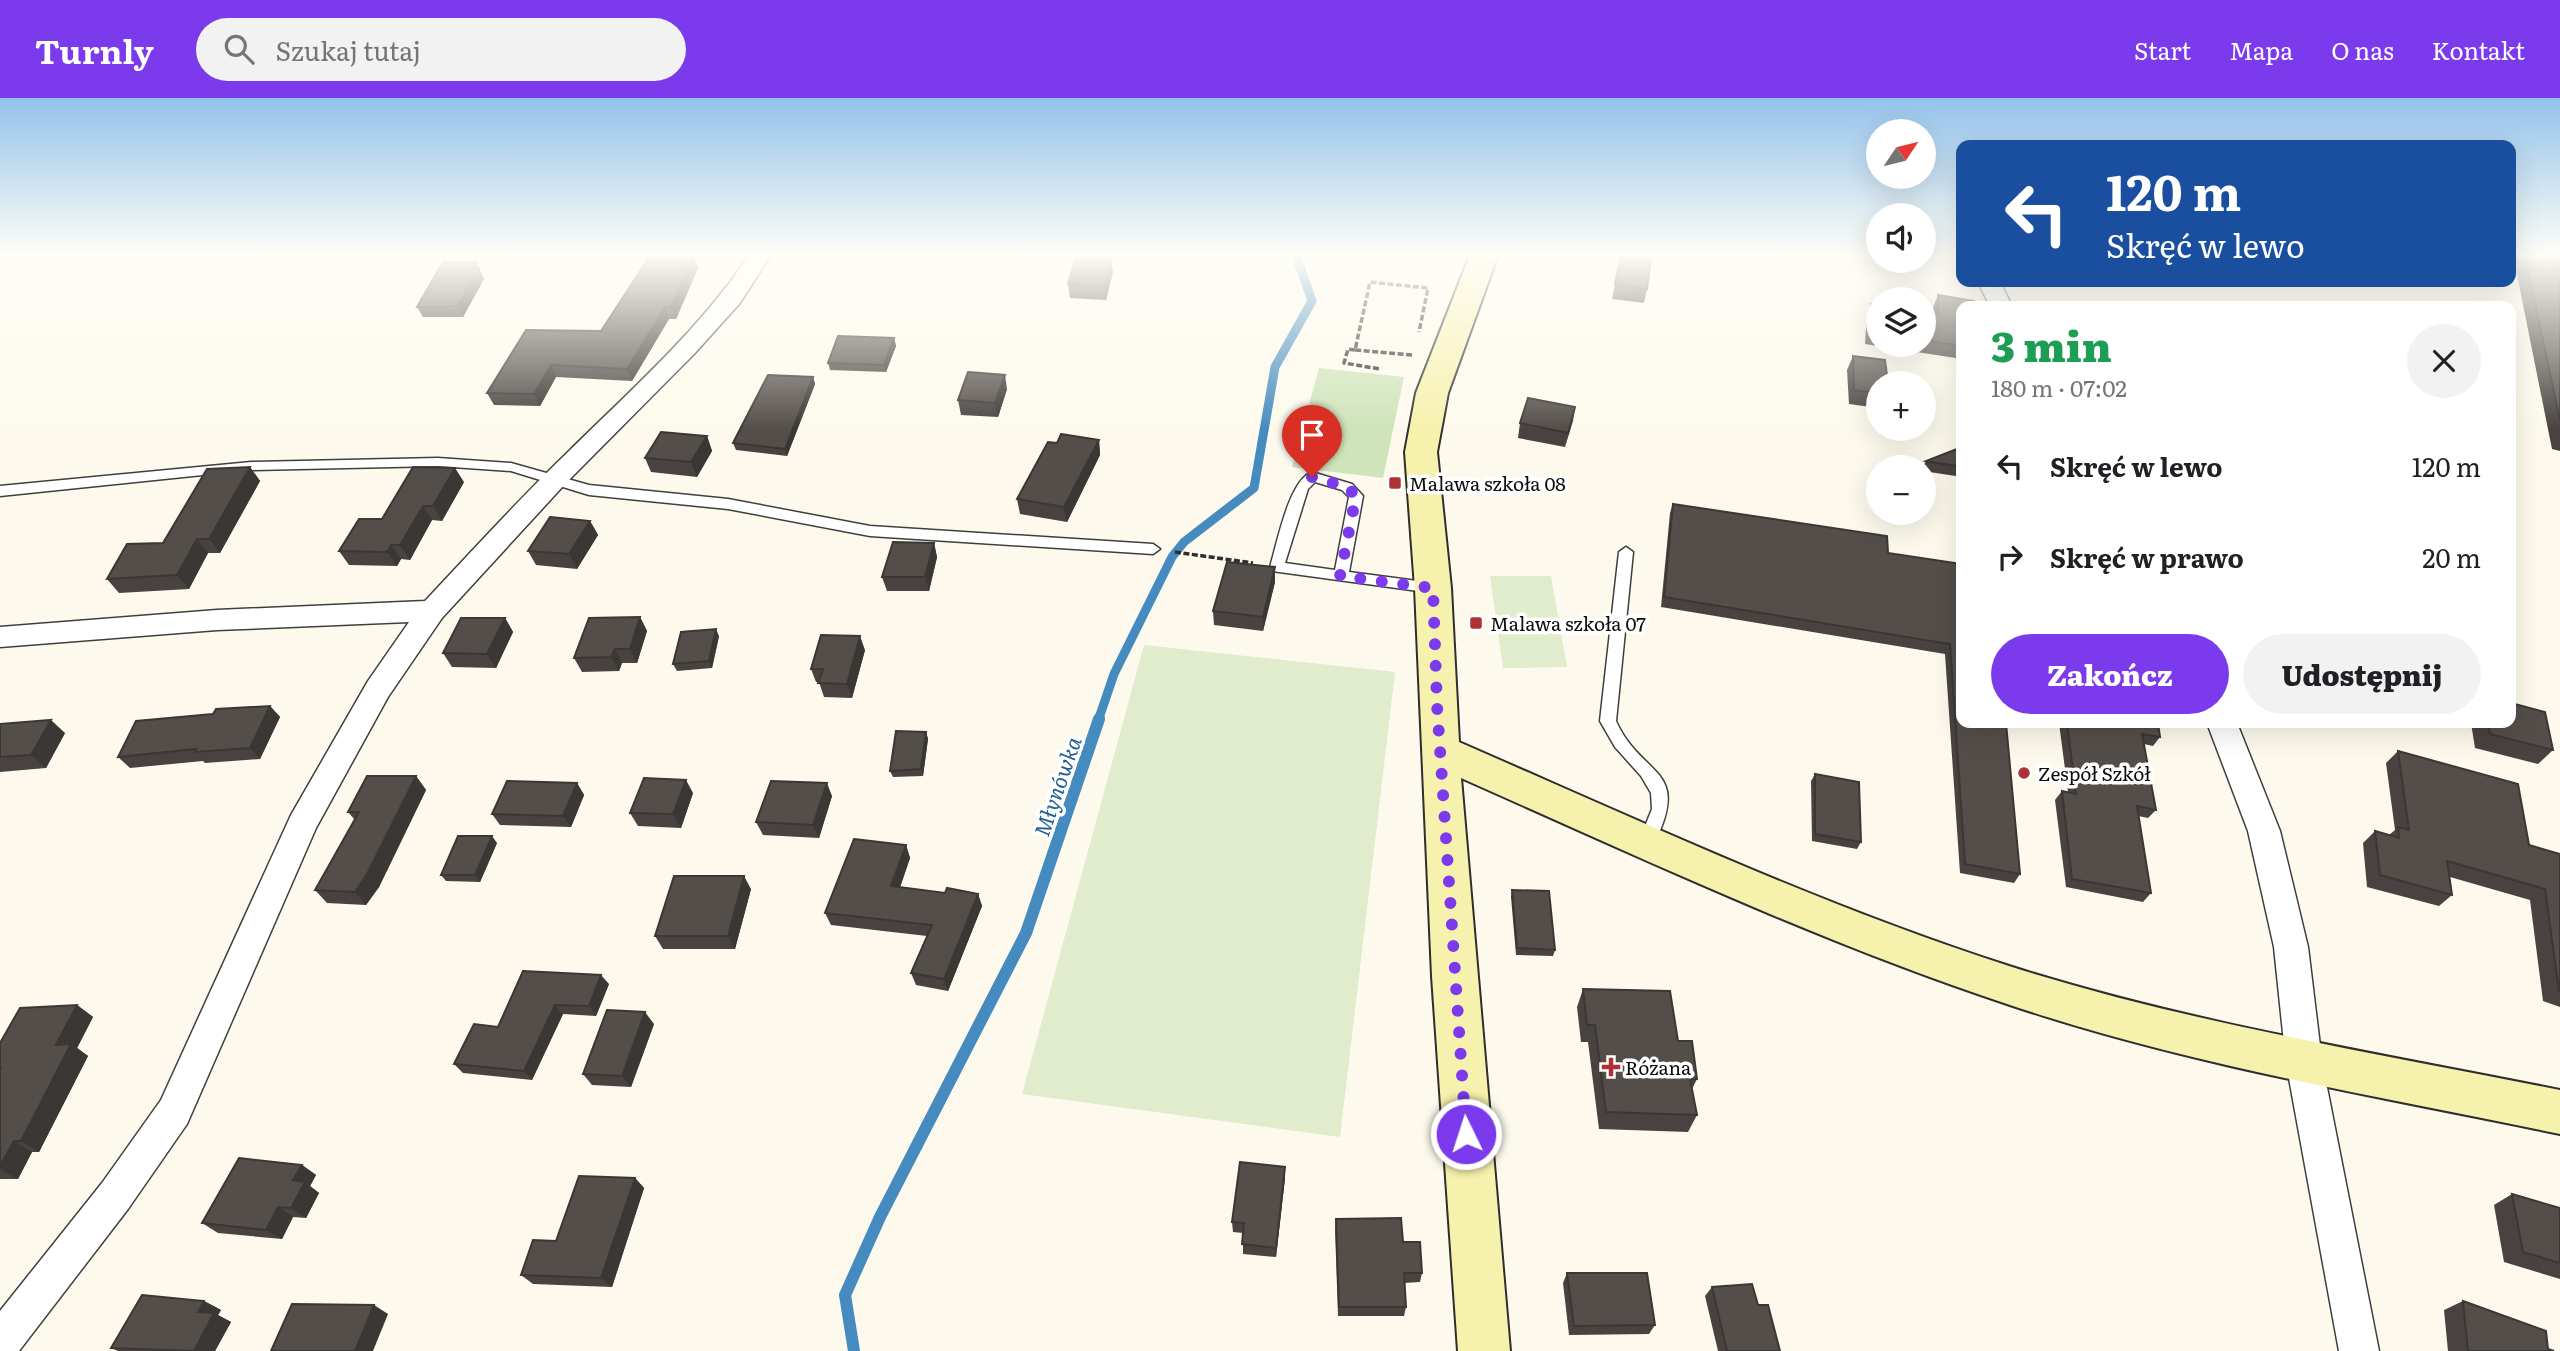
<!DOCTYPE html>
<html lang="pl">
<head>
<meta charset="utf-8">
<style>
  :root { --surface:#fff; --page:#f2f2f2; --text:#202124; --muted:#757577; --accent:#7c3aed }
  body { margin:0; font-family:Literata,serif; background:var(--page); color:var(--text); height:100vh; display:flex; flex-direction:column; font-size:26px; white-space:nowrap }
  * { box-sizing:border-box; margin:0 }
  p { font-size:23px; color:var(--muted) }
  .icon { flex:none; width:38px; height:38px; fill:none; stroke:currentColor; stroke-width:2; stroke-linecap:round; stroke-linejoin:round }
  .map { position:relative; flex:1; overflow:hidden }
  .details { position:absolute; left:1956px; top:203px; width:560px; height:427px; display:flex; flex-direction:column; background:var(--surface); border-radius:14px; box-shadow:0 7px 28px #0002 }
  .details>* { flex:none }
  .hud { position:absolute; left:1956px; top:42px; width:560px; height:147px; border-radius:14px; box-shadow:0 7px 28px #0002; background:#1a4fa0; color:#fff; overflow:hidden }
  .needle { width:46px; rotate:55deg }
  .buttons { position:absolute; left:1866px; top:21px; display:grid; gap:14px }
  .buttons a { display:grid; place-items:center; width:70px; height:70px; border-radius:50%; background:var(--surface); box-shadow:0 7px 28px #0002; font-size:35px }
  .pin { position:absolute; display:grid; place-items:center; width:60px; height:60px; color:#fff; margin:-72px -30px; border-radius:50% 50% 50% 0; rotate:-45deg; box-shadow:0 0 7px #0007 }
  .pin .icon { rotate:45deg }
  .me { position:absolute; width:77px; margin:-38px; rotate:356deg; stroke-linejoin:round; filter:drop-shadow(0 0 5px #0008) }
  .turn { display:flex; align-items:center; gap:24px; height:147px; padding:0 35px; font-size:32px }
  .turn .icon { width:91px; height:91px; stroke-width:2.5 }
  .turn b { display:block; font-size:49px; line-height:60px }
  .round { display:grid; place-items:center; flex:none; width:74px; height:74px; border-radius:37px; background:var(--page) }
  .headline { display:flex; align-items:center; justify-content:space-between; height:119px; padding:0 35px }
  h1 { font-size:42px; font-weight:800; line-height:52px; color:#1e9e55 }
  .primary-button { display:flex; gap:14px; margin-top:auto; padding:14px 35px }
  .primary-button a { flex:1; height:80px; border-radius:42px; background:var(--accent); color:#fff; font-size:28px; font-weight:800; line-height:80px; text-align:center }
  .primary-button a+a { background:var(--page); color:var(--text) }
  ul { padding:0; list-style:none }
  li { display:flex; align-items:center; gap:21px; height:91px; padding:0 35px }
  li div { flex:1 }
  li b { display:block; font-size:26px }
  li em { font-style:normal }
  header { display:flex; align-items:center; gap:42px; box-sizing:border-box; height:98px; padding:0 35px; background:var(--accent); color:#fff }
  header strong { font-size:33px }
  nav { display:flex; gap:38px; margin-inline-start:auto; font-size:24px }
  .search { width:490px; height:63px; background:var(--page); display:flex; align-items:center; gap:18px; box-sizing:border-box; padding:0 24px; border-radius:38px; color:var(--muted); font-size:26px }
  .map>svg:first-child { display:block }
  .green { fill:#cfe4ba }
  .pitch { fill:#e0eccb }
  .lines { fill:none; stroke-linecap:round; stroke-linejoin:round }
  .stream-far1 { stroke:#458bbf; stroke-width:9 }
  .stream { stroke:#458bbf; stroke-width:12 }
  .lane-casing { stroke:#3f3f3f; stroke-width:3 }
  .street-casing { stroke:#3f3f3f; stroke-width:3 }
  .secondary-casing { stroke:#2e2e2e; stroke-width:4 }
  .path { stroke:#2e2e2e; stroke-width:3.5; stroke-dasharray:6 2.5; stroke-linecap:butt }
  .lane { fill:#fff; fill-rule:evenodd }
  .street { fill:#fff; fill-rule:evenodd }
  .secondary { fill:#f7f1ae; fill-rule:evenodd }
  .wall { fill:#484340 }
  .shaded-wall { fill:#3b3734 }
  .building { fill:#544e4a; stroke:#3b3734; stroke-width:2 }
  .route { stroke:#7c3aed; stroke-width:12; stroke-dasharray:0 21.6 }
  .poi-dot { fill:#ae3235; stroke:#fff; stroke-width:2.5 }
  .labels { text-anchor:middle; dominant-baseline:central; stroke-width:7; stroke-linejoin:round; paint-order:stroke }
  .poi-label { font-size:19px; fill:#0c0c0c; stroke:#fff; text-anchor:start }
  .water-label { font-size:21px; font-style:italic; fill:#225e91; stroke:#fff }
</style>
</head>
<body>
<header>
<strong>Turnly</strong>
<div class="search"><svg class="icon" aria-label="search" viewBox="0 0 24 24"><circle cx="10" cy="10" r="6"/><path d="M15 15l6 6"/></svg>Szukaj tutaj</div>
<nav><a>Start</a><a>Mapa</a><a>O nas</a><a>Kontakt</a></nav>
</header>
<div class="map">
<svg width="2560" height="1253" viewBox="0 0 2560 1253">
  <rect width="100%" height="100%" fill="#fdfaed"/>
  <polygon class="green" points="1319,270 1404,279 1383,380 1292,369"/>
  <g class="pitch">
    <polygon points="1490,478 1551,478 1567,569 1503,570"/>
    <polygon points="1144,547 1395,574 1340,1039 1022,996"/>
  </g>
  <g class="lines">
    <polyline class="stream-far1" points="1098,623 1114,576 1172,459 1184,444 1254,390 1275,269 1312,203 1296,157"/>
    <polyline class="stream" points="854,1253 845,1197 880,1119 1026,835 1099,621"/>
    <defs>
      <g id="lane">
        <polygon points="438,360 511,365 589,387 728,401 870,428 1153,446 1160,451 1153,456 870,438 728,411 589,397 511,373 438,368 251,372 0,398 0,388 251,364"/>
        <path d="M1312,374L1352,386L1363,398L1349,474L1433,485L1438,486L1440,490L1438,494L1433,495L1272,473L1270,469C1277,446 1289,382 1312,374ZM1315,384L1342,392L1349,399L1335,472L1285,465L1308,391Z"/>
        <path d="M1626,449L1633,454L1616,623C1642,681 1693,668 1653,748L1647,750L1641,748L1639,743L1652,711L1651,695L1641,678L1615,649L1600,623L1619,454Z"/>
      </g>
      <g id="street">
        <path d="M749,157H771L740,205L695,255L565,386L442,520L388,599L316,730L187,1026L128,1111L19,1253H0V1213L102,1085L161,1002L291,717L368,583L409,524L217,532L0,549V529L217,512L425,503C472,453 519,401 569,353C632,291 700,231 749,157Z"/>
        <polygon points="1978,184 2000,184 2012,208 1990,208"/>
        <polygon points="2207,625 2237,625 2280,733 2308,849 2322,964 2379,1253 2339,1253 2286,964 2274,849 2248,733"/>
      </g>
      <path id="secondary" d="M1470,157H1498L1448,295L1437,354L1451,490L1459,644C1640,723 1820,807 2009,868C2188,925 2376,955 2560,992V1036C2376,998 2189,967 2010,907C1822,845 1642,760 1461,680L1510,1253H1458L1432,878L1415,490L1405,354L1416,295Z"/>
    </defs>
    <use href="#lane" class="lane-casing"/>
    <use href="#street" class="street-casing"/>
    <use href="#secondary" class="secondary-casing"/>
    <g class="path">
      <polyline points="1355,252 1348,251 1344,265 1380,271"/>
      <polyline points="1412,257 1355,252 1370,184 1428,190 1419,234"/>
      <polyline points="1175,454 1253,465"/>
    </g>
    <use href="#lane" class="lane"/>
    <use href="#street" class="street"/>
    <use href="#secondary" class="secondary"/>
  </g>
  <g class="wall">
    <polygon points="1621,157 1647,191 1644,205 1612,201"/>
    <polygon points="2513,157 2560,157 2560,353 2552,351"/>
    <polygon points="694,159 698,170 676,221 669,221 632,283 556,279 540,308 494,307 487,295 601,233"/>
    <polygon points="1111,160 1113,174 1106,202 1070,200 1068,186"/>
    <polygon points="476,164 484,181 463,219 423,219 417,209"/>
    <polygon points="1938,197 1962,208 1962,261 1865,246 1867,217 1871,206 1878,207 1878,247 1923,247 1923,213 1933,215 1933,209"/>
    <polygon points="894,240 896,248 886,274 830,272 828,265"/>
    <polygon points="1853,258 1878,285 1878,310 1849,306 1847,272"/>
    <polygon points="813,279 815,286 787,358 736,352 733,345"/>
    <polygon points="1007,291 998,319 961,317 958,302"/>
    <polygon points="1575,309 1565,349 1518,340 1520,325"/>
    <polygon points="707,338 712,353 697,379 651,374 645,360"/>
    <polygon points="1099,342 1100,357 1067,424 1020,416 1017,401 1057,345"/>
    <polygon points="1962,349 1962,379 1923,373 1923,369 1926,363"/>
    <polygon points="250,369 260,383 220,455 208,455 189,491 119,495 107,481 163,445"/>
    <polygon points="464,384 442,423 432,422 410,462 401,461 397,468 349,467 339,453 382,421"/>
    <polygon points="1673,406 1888,455 1962,466 2020,776 2014,785 1960,775 1945,556 1661,509 1670,415"/>
    <polygon points="590,423 598,437 577,471 536,467 528,453"/>
    <polygon points="934,445 937,459 929,493 887,493 882,479"/>
    <polygon points="1275,469 1275,484 1263,533 1214,527 1213,513"/>
    <polygon points="640,519 647,533 637,565 622,565 619,573 582,574 574,560"/>
    <polygon points="505,520 513,534 496,570 452,569 443,555"/>
    <polygon points="719,538 712,570 677,573 673,566"/>
    <polygon points="865,552 852,600 824,599 819,584 816,584 811,571"/>
    <polygon points="270,608 280,619 260,661 205,665 203,663 130,670 118,659 213,616"/>
    <polygon points="2059,625 2158,625 2160,639 2153,648 2144,646 2156,712 2148,720 2138,718 2151,795 2143,804 2066,789 2055,702 2062,693 2068,694"/>
    <polygon points="2471,625 2511,625 2553,652 2538,666 2475,650"/>
    <polygon points="0,626 65,635 46,670 0,674"/>
    <polygon points="926,634 928,641 923,678 893,679 890,673"/>
    <polygon points="2398,653 2529,747 2560,756 2560,909 2543,903 2530,802 2450,779 2452,797 2439,808 2367,789 2363,745 2375,733 2389,737 2395,732 2386,665"/>
    <polygon points="1815,676 1861,744 1857,751 1812,743 1811,683"/>
    <polygon points="416,678 426,692 379,789 366,807 327,805 315,792 355,722 348,714"/>
    <polygon points="577,685 584,697 571,729 500,727 492,716"/>
    <polygon points="693,695 681,730 638,728 630,715"/>
    <polygon points="832,698 819,740 763,737 756,724"/>
    <polygon points="497,745 480,784 446,783 441,777"/>
    <polygon points="906,747 910,760 900,789 945,795 978,796 982,808 948,893 916,887 911,875 927,838 831,827 825,815"/>
    <polygon points="751,791 735,851 663,851 655,838"/>
    <polygon points="1512,792 1555,852 1553,858 1516,857 1511,799"/>
    <polygon points="609,886 596,918 563,916 532,982 463,975 454,966 498,929"/>
    <polygon points="1583,891 1678,943 1697,981 1692,991 1697,1017 1688,1034 1599,1031 1588,944 1581,944 1577,909"/>
    <polygon points="77,907 93,919 77,950 88,958 39,1054 32,1054 18,1081 0,1081 0,945"/>
    <polygon points="654,926 631,989 592,987 583,976"/>
    <polygon points="302,1067 316,1077 310,1088 319,1095 306,1120 293,1119 282,1141 218,1135 202,1125"/>
    <polygon points="635,1080 644,1090 612,1189 533,1186 521,1177 556,1143"/>
    <polygon points="1285,1080 1276,1159 1243,1156 1243,1135 1233,1134 1232,1124"/>
    <polygon points="2512,1096 2560,1110 2560,1181 2504,1164 2494,1107"/>
    <polygon points="1336,1121 1403,1144 1422,1175 1420,1184 1404,1185 1406,1209 1404,1218 1338,1218 1335,1131"/>
    <polygon points="1567,1175 1655,1227 1649,1236 1569,1237 1563,1185"/>
    <polygon points="1712,1189 1758,1207 1780,1253 1718,1253 1705,1198"/>
    <polygon points="204,1203 221,1212 218,1217 231,1224 215,1253 118,1253 111,1250"/>
    <polygon points="2463,1203 2548,1251 2554,1253 2448,1253 2444,1212"/>
  </g>
  <g class="shaded-wall">
    <polygon points="694,159 698,170 676,221 671,209"/>
    <polygon points="1111,160 1113,174 1106,202 1105,188"/>
    <polygon points="476,164 484,181 463,219 457,208 472,170"/>
    <polygon points="665,209 669,221 632,283 627,271"/>
    <polygon points="894,240 896,248 886,274 884,267"/>
    <polygon points="551,267 556,279 540,308 534,296"/>
    <polygon points="1005,277 1007,291 998,319 995,305"/>
    <polygon points="813,279 815,286 787,358 785,351"/>
    <polygon points="1575,309 1573,323 1565,349 1568,335"/>
    <polygon points="707,338 712,353 697,379 691,364"/>
    <polygon points="1099,342 1100,357 1067,424 1064,409"/>
    <polygon points="250,369 260,383 220,455 209,441"/>
    <polygon points="455,370 464,384 442,423 433,408"/>
    <polygon points="423,408 432,422 410,462 400,447"/>
    <polygon points="590,423 598,437 577,471 569,456"/>
    <polygon points="197,441 208,455 189,491 177,477"/>
    <polygon points="934,445 937,459 929,493 925,479"/>
    <polygon points="391,447 401,461 397,468 387,454"/>
    <polygon points="1275,469 1275,484 1263,533 1263,519"/>
    <polygon points="640,519 647,533 637,565 630,551"/>
    <polygon points="505,520 513,534 496,570 487,556"/>
    <polygon points="716,531 719,538 712,570 709,563"/>
    <polygon points="860,538 865,552 852,600 847,586"/>
    <polygon points="615,551 622,565 619,573 611,559"/>
    <polygon points="270,608 280,619 260,661 250,650"/>
    <polygon points="51,622 65,635 46,670 31,657"/>
    <polygon points="926,634 928,641 923,678 921,671"/>
    <polygon points="416,678 426,692 379,789 366,807 355,794"/>
    <polygon points="686,682 693,695 681,730 673,716"/>
    <polygon points="577,685 584,697 571,729 563,718"/>
    <polygon points="827,685 832,698 819,740 813,727"/>
    <polygon points="492,738 497,745 480,784 475,777"/>
    <polygon points="906,747 910,760 896,801 891,788"/>
    <polygon points="744,778 751,791 735,851 728,838"/>
    <polygon points="978,796 982,808 948,893 944,881"/>
    <polygon points="601,877 609,886 596,918 589,908"/>
    <polygon points="77,907 93,919 77,950 88,958 39,1054 21,1043 56,947"/>
    <polygon points="555,907 563,916 532,982 524,973"/>
    <polygon points="645,914 654,926 631,989 622,978"/>
    <polygon points="14,1043 32,1054 18,1081 0,1071 0,1068"/>
    <polygon points="302,1067 316,1077 310,1088 319,1095 306,1120 291,1110 293,1082"/>
    <polygon points="1285,1069 1285,1080 1276,1159 1276,1150"/>
    <polygon points="635,1080 644,1090 612,1189 601,1180"/>
    <polygon points="278,1109 293,1119 282,1141 266,1132"/>
    <polygon points="204,1203 221,1212 218,1217 231,1224 215,1253 194,1253 198,1214"/>
    <polygon points="374,1207 388,1216 373,1253 355,1253"/>
  </g>
  <g class="building">
    <polygon points="1621,157 1651,161 1647,191 1615,186"/>
    <polygon points="2525,157 2560,157 2560,323"/>
    <polygon points="650,158 694,159 671,209 665,209 627,271 551,267 534,296 487,295 526,232 601,233"/>
    <polygon points="1076,159 1111,160 1105,188 1068,186"/>
    <polygon points="443,164 476,164 472,170 479,170 457,208 417,209"/>
    <polygon points="1938,197 1974,203 1974,208 1962,208 1962,248 1923,242 1923,213 1938,216"/>
    <polygon points="1871,206 1878,207 1878,235 1870,234"/>
    <polygon points="838,238 894,240 884,267 828,265"/>
    <polygon points="1853,258 1885,262 1888,285 1878,285 1878,295 1854,292"/>
    <polygon points="968,274 1005,277 995,305 958,302"/>
    <polygon points="768,277 813,279 785,351 733,345"/>
    <polygon points="1528,300 1575,309 1568,335 1520,325"/>
    <polygon points="661,334 707,338 691,364 645,360"/>
    <polygon points="1061,336 1099,342 1064,409 1017,401 1048,344 1057,345"/>
    <polygon points="1962,349 1962,369 1926,363"/>
    <polygon points="250,369 209,441 197,441 177,477 107,481 127,446 163,445 207,371"/>
    <polygon points="413,369 455,370 433,408 423,408 400,447 391,447 387,454 339,453 359,421 382,421"/>
    <polygon points="1673,406 1887,438 1888,455 1962,466 1962,625 2006,625 2020,776 1965,766 1950,546 1664,499"/>
    <polygon points="550,419 590,423 569,456 528,453"/>
    <polygon points="893,444 934,445 925,479 882,479"/>
    <polygon points="1227,464 1275,469 1263,519 1213,513"/>
    <polygon points="640,519 630,551 615,551 611,559 574,560 589,520"/>
    <polygon points="461,520 505,520 487,556 443,555"/>
    <polygon points="716,531 709,563 673,566 681,534"/>
    <polygon points="821,537 860,538 847,586 818,585 823,571 811,571"/>
    <polygon points="2511,605 2545,614 2553,652 2490,636 2488,625 2511,625"/>
    <polygon points="270,608 250,650 195,654 196,651 118,659 136,623 213,616 216,611"/>
    <polygon points="51,622 31,657 0,659 0,626"/>
    <polygon points="2067,625 2158,625 2160,639 2142,636 2156,712 2137,708 2151,795 2072,781 2062,693 2076,696"/>
    <polygon points="896,633 926,634 921,671 890,673"/>
    <polygon points="2398,653 2518,686 2529,747 2560,756 2560,893 2559,893 2545,791 2447,763 2452,797 2380,777 2375,733 2399,740 2398,729 2409,732"/>
    <polygon points="1815,676 1859,684 1861,744 1815,736"/>
    <polygon points="367,678 416,678 367,776 355,794 315,792 359,714 348,714"/>
    <polygon points="644,680 686,682 673,716 630,715"/>
    <polygon points="507,683 577,685 563,718 492,716"/>
    <polygon points="771,683 827,685 813,727 756,724"/>
    <polygon points="458,738 492,738 475,777 441,777"/>
    <polygon points="854,741 906,747 891,788 945,795 947,790 978,796 944,881 911,875 932,827 825,815"/>
    <polygon points="674,778 744,778 728,838 655,838"/>
    <polygon points="1512,792 1549,793 1555,852 1517,850"/>
    <polygon points="523,873 601,877 589,908 555,907 524,973 454,966 474,926 498,929"/>
    <polygon points="1583,891 1670,893 1678,943 1692,943 1697,981 1690,981 1697,1017 1606,1014 1595,927 1587,927"/>
    <polygon points="77,907 56,947 71,946 21,1043 14,1043 0,1068 0,972 1,970 0,970 0,945 20,910"/>
    <polygon points="607,912 645,914 622,978 583,976"/>
    <polygon points="239,1060 302,1067 293,1082 305,1084 291,1110 278,1109 266,1132 202,1125"/>
    <polygon points="1240,1064 1285,1069 1276,1150 1242,1146 1244,1125 1232,1124"/>
    <polygon points="579,1078 635,1080 601,1180 521,1177 533,1142 556,1143"/>
    <polygon points="2512,1096 2560,1110 2560,1165 2523,1154"/>
    <polygon points="1401,1120 1403,1144 1420,1144 1422,1175 1404,1175 1406,1209 1339,1209 1336,1121"/>
    <polygon points="1567,1175 1647,1175 1655,1227 1574,1228"/>
    <polygon points="1752,1186 1758,1207 1768,1207 1780,1253 1727,1253 1712,1189"/>
    <polygon points="142,1197 204,1203 198,1214 214,1215 194,1253 111,1250"/>
    <polygon points="2463,1203 2546,1233 2548,1251 2554,1253 2468,1253"/>
    <polygon points="292,1206 374,1207 355,1253 271,1253"/>
  </g>
  <linearGradient id="sky" x2="0" y2="1"><stop stop-color="#94c3eb"/><stop offset="0.47" stop-color="#fefdf7"/><stop offset="1" stop-color="#fefdf7" stop-opacity="0"/></linearGradient>
  <rect width="2560" height="332" fill="url(#sky)"/>
  <g class="lines">
    <polyline class="route" points="1312,379 1347,389 1356,398 1340,478 1433,490 1437,607 1466,1036"/>
  </g>
  <g class="poi-dot">
    <rect x="1388" y="378" width="14" height="14" rx="3.5"/>
    <rect x="1469" y="518" width="14" height="14" rx="3.5"/>
    <circle cx="2024" cy="675" r="7"/>
    <path d="M1607.5 958.5h7v7h7v7h-7v7h-7v-7h-7v-7h7z"/>
  </g>
  <g class="labels">
    <g class="poi-label">
      <text x="1409" y="385">Malawa szkoła 08</text>
      <text x="1490" y="525">Malawa szkoła 07</text>
      <text x="2038" y="675">Zespół Szkół</text>
      <text x="1625" y="969">Różana</text>
    </g>
    <g class="water-label">
      <text transform="translate(1056 688) rotate(-71)">Młynówka</text>
    </g>
  </g>
</svg>
<div class="buttons">
<a><svg class="needle" viewBox="-14 -14 28 28"><path d="M0-13l5 13h-10z" fill="#e53935"/><path d="M0 13l5-13h-10z" fill="#757577"/></svg></a>
<a><svg class="icon" aria-label="sound" viewBox="0 0 24 24"><path d="M4 9h4l5-4v14l-5-4H4zM17 9q2 3 0 6"/></svg></a>
<a><svg class="icon" aria-label="layers" viewBox="0 0 24 24"><path d="M12 4l9 5-9 5-9-5zM3 14l9 5 9-5"/></svg></a>
<a>+</a>
<a>−</a>
</div>
<div class="pin" style="left:1312px;top:379px;background:#d93025"><svg class="icon" aria-label="arrive" viewBox="0 0 24 24"><path d="M6 21V4h12l-3 4 3 4H6"/></svg></div>
<svg class="me" style="left:1466px;top:1036px" viewBox="-20 -20 40 40"><circle r="17" fill="#7c3aed" stroke="#fff" stroke-width="3"/><path d="M0-11L8 9 0 5-8 9z" fill="#fff"/></svg>
<div class="hud">
<div class="turn"><svg class="icon" aria-label="left" viewBox="0 0 24 24"><path d="M17 20v-9H6M10 6l-5 5 5 5"/></svg><div><b>120 m</b>Skręć w lewo</div></div>
</div>
<section class="details">
<div class="headline"><div><h1>3 min</h1><p>180 m · 07:02</p></div><a class="round"><svg class="icon" aria-label="close" viewBox="0 0 24 24"><path d="M6 6l12 12M18 6L6 18"/></svg></a></div>
<ul>
<li><svg class="icon" aria-label="left" viewBox="0 0 24 24"><path d="M17 20v-9H6M10 6l-5 5 5 5"/></svg><div><b>Skręć w lewo</b></div><em>120 m</em></li>
<li><svg class="icon" aria-label="right" viewBox="0 0 24 24"><path d="M7 20v-9h11M14 6l5 5-5 5"/></svg><div><b>Skręć w prawo</b></div><em>20 m</em></li>
</ul>
<div class="primary-button"><a>Zakończ</a><a>Udostępnij</a></div>
</section>
</div>
</body>
</html>
